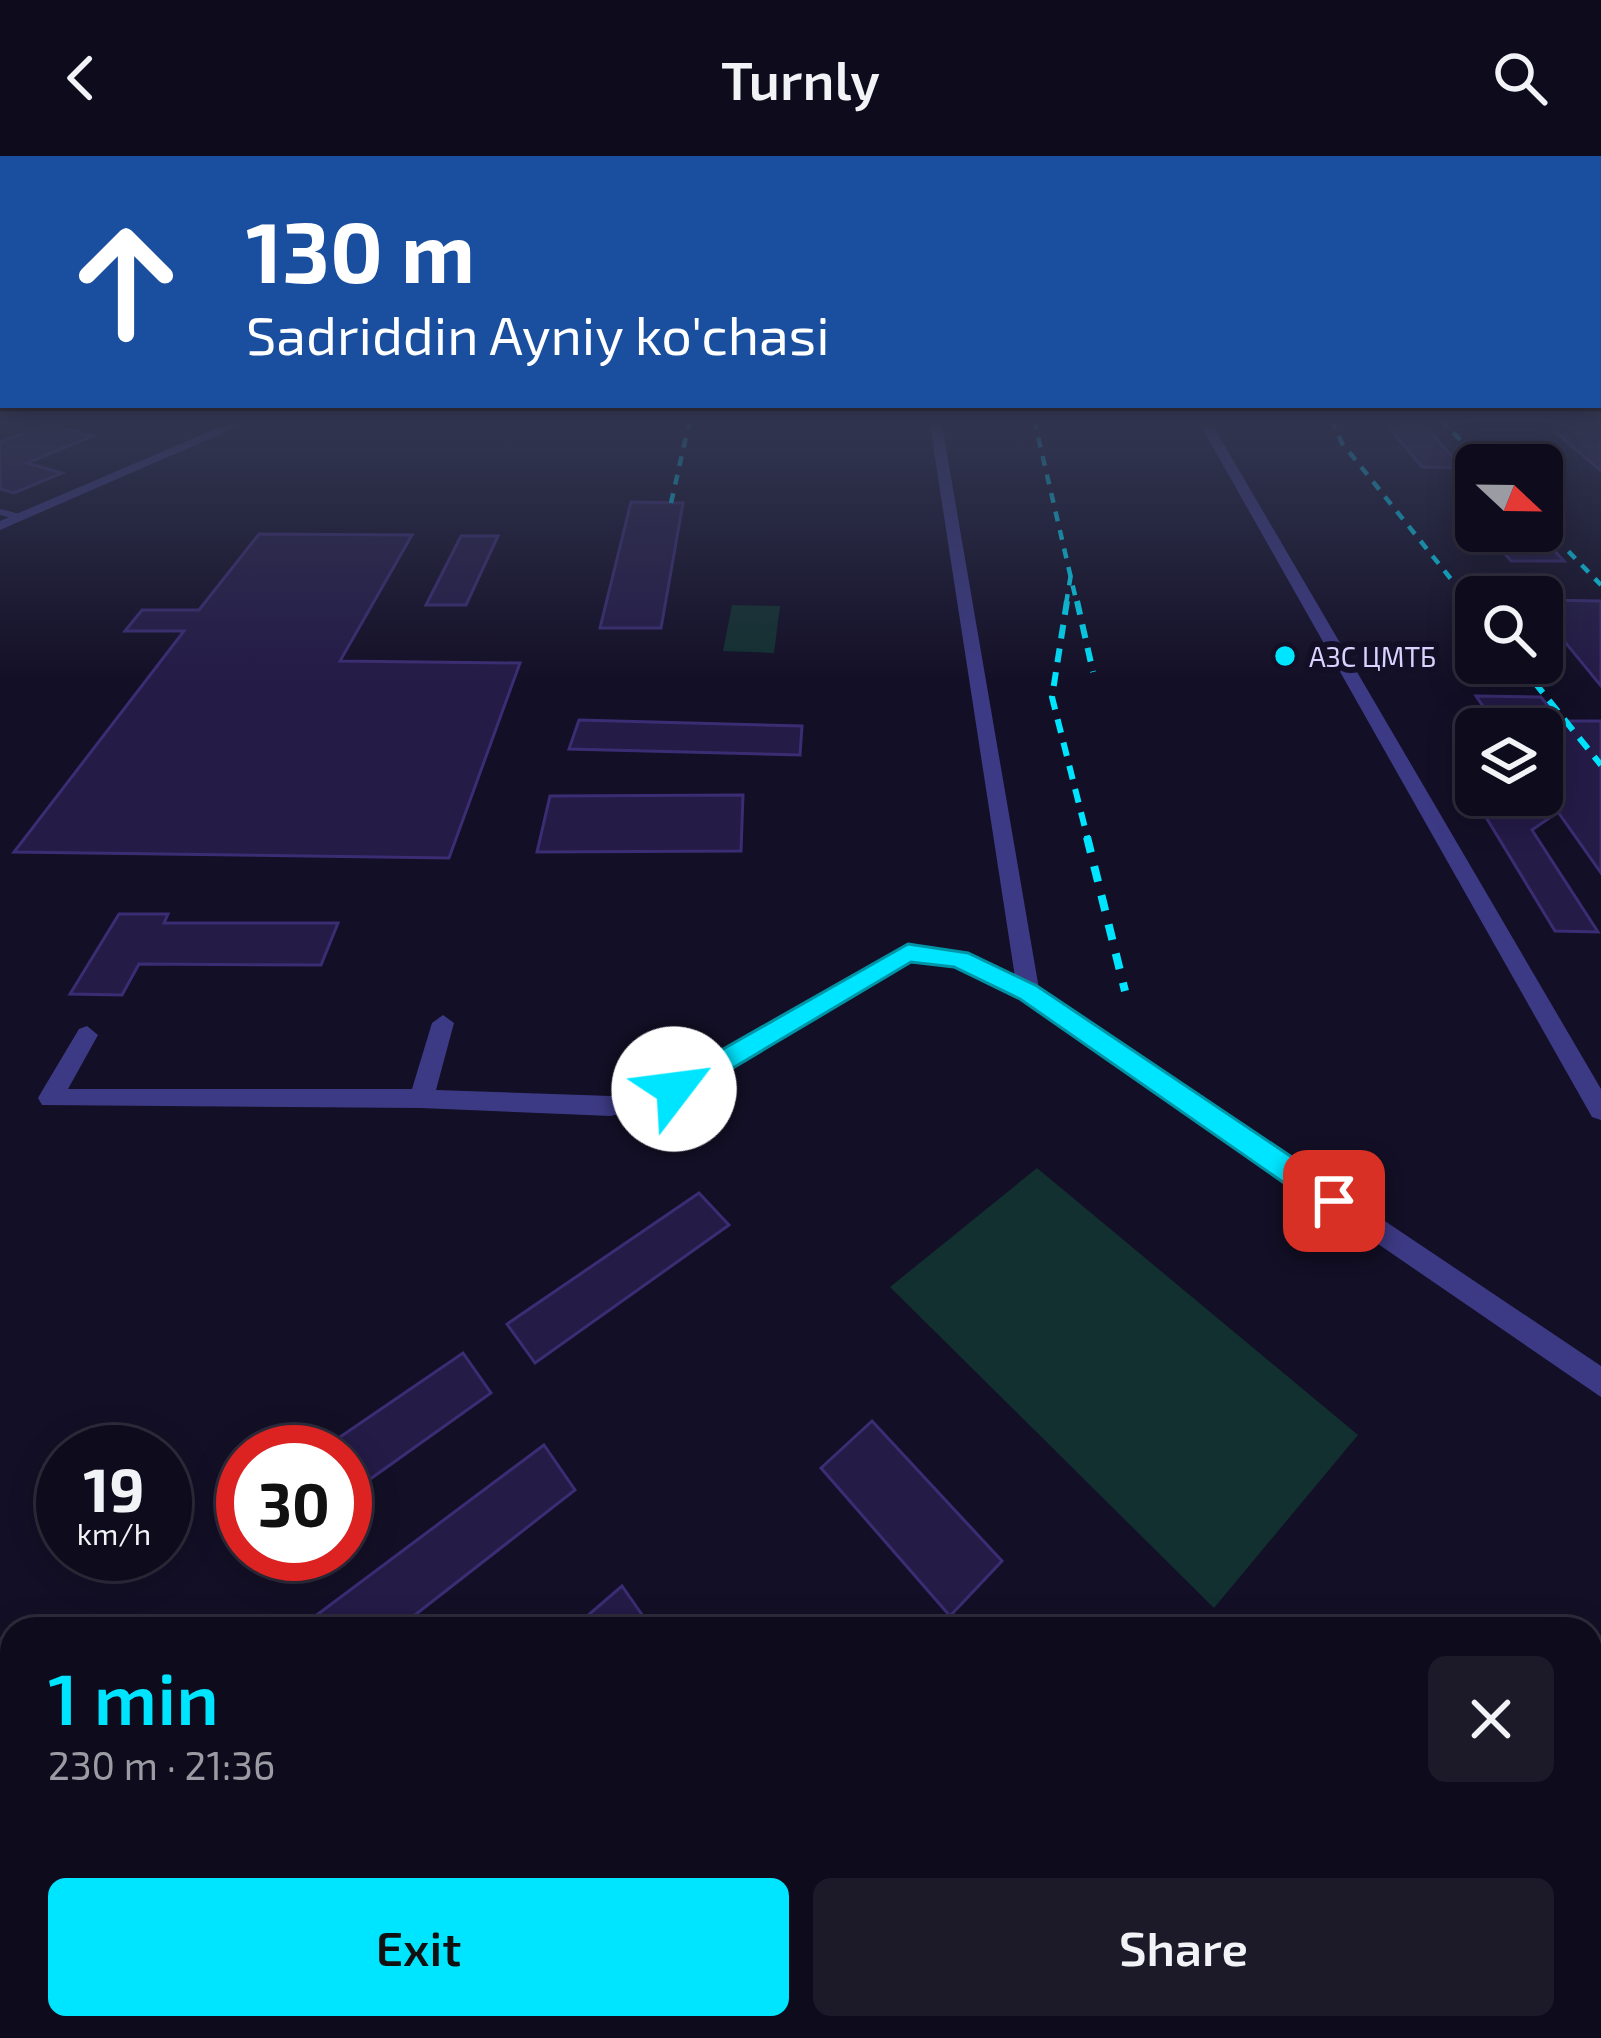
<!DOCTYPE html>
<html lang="en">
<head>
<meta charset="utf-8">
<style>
  :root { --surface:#0e0b1c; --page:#1c1929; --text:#f1f3f6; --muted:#9b9ba3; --line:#2e2b3b; --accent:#00e5ff }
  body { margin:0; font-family:"Exo 2",sans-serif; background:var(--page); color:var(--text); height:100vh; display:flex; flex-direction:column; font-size:45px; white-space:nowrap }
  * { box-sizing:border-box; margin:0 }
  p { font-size:39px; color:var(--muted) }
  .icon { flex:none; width:66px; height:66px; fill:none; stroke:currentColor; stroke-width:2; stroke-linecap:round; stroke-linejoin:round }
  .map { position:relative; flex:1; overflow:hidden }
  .sheet { position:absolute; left:0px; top:1461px; width:1602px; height:423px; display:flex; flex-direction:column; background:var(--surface); border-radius:36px 36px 0 0; box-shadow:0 6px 30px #0003,0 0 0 3px var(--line) }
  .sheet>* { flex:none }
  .top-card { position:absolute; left:0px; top:0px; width:1602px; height:252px; box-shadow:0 6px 30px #0003,0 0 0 3px var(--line); background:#1a4fa0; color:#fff; overflow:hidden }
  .needle { width:78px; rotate:112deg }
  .controls { position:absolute; left:1455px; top:288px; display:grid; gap:24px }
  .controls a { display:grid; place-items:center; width:108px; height:108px; border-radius:18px; background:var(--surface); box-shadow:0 6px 30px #0003,0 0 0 3px var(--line); font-size:60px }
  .speed { position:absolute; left:36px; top:1269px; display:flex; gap:24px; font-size:60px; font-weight:700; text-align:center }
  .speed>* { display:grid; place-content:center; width:156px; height:156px; border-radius:50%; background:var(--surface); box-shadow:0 6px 30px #0003,0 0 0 3px var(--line); line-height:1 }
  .speed small { font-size:30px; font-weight:400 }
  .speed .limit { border:18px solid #d22; background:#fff; color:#111 }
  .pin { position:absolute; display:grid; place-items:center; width:102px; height:102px; color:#fff; margin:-51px; border-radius:24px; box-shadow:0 6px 18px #0006 }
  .me { position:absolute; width:132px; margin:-66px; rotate:60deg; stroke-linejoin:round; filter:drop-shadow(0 0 9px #0008) }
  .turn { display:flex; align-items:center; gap:42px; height:252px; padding:0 48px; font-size:54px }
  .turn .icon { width:156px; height:156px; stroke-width:2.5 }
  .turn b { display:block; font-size:84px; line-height:102px }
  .round { display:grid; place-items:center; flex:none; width:126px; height:126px; border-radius:18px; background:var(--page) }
  .overview { display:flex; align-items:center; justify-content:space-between; height:204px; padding:0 48px }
  h1 { font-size:72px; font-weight:600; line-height:90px; color:var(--accent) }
  .button { display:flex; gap:24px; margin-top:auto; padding:24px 48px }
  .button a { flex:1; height:138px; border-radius:18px; background:var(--accent); color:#111; font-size:48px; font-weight:600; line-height:138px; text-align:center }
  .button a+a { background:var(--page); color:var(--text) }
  header { display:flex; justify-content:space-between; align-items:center; height:156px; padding:0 48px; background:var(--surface); font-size:54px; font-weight:600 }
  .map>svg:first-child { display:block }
  .green { fill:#12302f }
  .building { fill:#241b47; stroke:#3b2d73; stroke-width:3 }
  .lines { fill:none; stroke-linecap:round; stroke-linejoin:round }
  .service { stroke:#3d3a85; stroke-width:6 }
  .minor { fill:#3d3a85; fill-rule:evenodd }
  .rail-far2 { stroke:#00e5ff; stroke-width:4.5; stroke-dasharray:10 9; stroke-linecap:butt }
  .rail-far1 { stroke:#00e5ff; stroke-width:6; stroke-dasharray:14 10; stroke-linecap:butt }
  .rail { stroke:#00e5ff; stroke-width:8; stroke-dasharray:16 14; stroke-linecap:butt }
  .route { fill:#00e5ff; stroke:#0095a6; stroke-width:3 }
  .poi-dot { fill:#00e5ff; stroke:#130f26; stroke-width:4.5 }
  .labels { text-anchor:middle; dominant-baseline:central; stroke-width:12; stroke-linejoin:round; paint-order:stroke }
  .far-poi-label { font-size:27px; fill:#d9d4ff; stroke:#130f26; text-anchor:start }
</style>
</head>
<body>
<header><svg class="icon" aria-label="back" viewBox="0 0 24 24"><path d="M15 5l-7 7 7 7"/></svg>Turnly<svg class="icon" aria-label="search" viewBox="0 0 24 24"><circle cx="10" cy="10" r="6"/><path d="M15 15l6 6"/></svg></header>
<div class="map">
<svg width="1601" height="1882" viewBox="0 0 1601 1882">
  <rect width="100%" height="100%" fill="#130f26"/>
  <g class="green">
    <polygon points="732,449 780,450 774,497 723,495"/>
    <polygon points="1037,1012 1358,1279 1214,1452 890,1131"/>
  </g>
  <g class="building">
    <polygon points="1382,263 1419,263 1462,312 1422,311"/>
    <polygon points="1563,263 1601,263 1601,315 1550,271 1571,271"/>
    <polygon points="48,268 93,280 27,307 62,317 14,337 0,333 0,286"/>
    <polygon points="631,346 683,347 661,472 600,472"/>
    <polygon points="1486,375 1536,375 1564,405 1511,405"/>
    <polygon points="259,378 412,379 340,505 520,507 449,702 14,696 184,475 125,475 142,454 199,454"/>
    <polygon points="461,380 498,380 466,449 426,449"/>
    <polygon points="1542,444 1601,445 1601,530 1542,458"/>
    <polygon points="1476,540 1541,541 1560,565 1601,565 1601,717 1558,656 1532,674 1598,776 1555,775 1478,648 1542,649 1542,573 1499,573"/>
    <polygon points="579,564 802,570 800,599 569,593"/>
    <polygon points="743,639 741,695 537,696 550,640"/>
    <polygon points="119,758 168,758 164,767 338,767 321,809 139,808 122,839 70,838"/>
    <polygon points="699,1037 729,1069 535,1207 507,1168"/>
    <polygon points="463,1197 491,1237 345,1341 345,1296 318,1296"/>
    <polygon points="872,1265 1002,1405 950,1460 821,1312"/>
    <polygon points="544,1289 575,1334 397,1473 298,1473"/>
    <polygon points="622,1430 652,1473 572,1473"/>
  </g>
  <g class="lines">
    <polyline class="service" points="0,356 19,361"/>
    <g class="minor">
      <polygon points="239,263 255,263 0,374 0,365"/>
      <polygon points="929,263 941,263 1039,833 1601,1210 1601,1241 1021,843 955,810 911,805 682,940 611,960 421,952 42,949 38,942 42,935 79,873 87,870 98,879 68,933 412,933 432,867 443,859 454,867 436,934 611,940 667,925 908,790 967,798 1015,821"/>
      <polygon points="1197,263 1209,263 1601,933 1601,964 1592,961"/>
    </g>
    <g class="rail-far2">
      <polyline points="1034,263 1077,448"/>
      <polyline points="1331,263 1342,287 1471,448"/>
      <polyline points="1440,263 1485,309"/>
      <polyline points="671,347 690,263"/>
      <polyline points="1542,368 1601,429"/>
      <polyline points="1066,448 1071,418"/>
    </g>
    <g class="rail-far1">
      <polyline points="1067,445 1052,541 1088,684"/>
      <polyline points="1077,445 1093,516"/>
      <polyline points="1469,445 1476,454"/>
      <polyline points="1519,507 1601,609"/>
    </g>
    <polyline class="rail" points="1087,681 1125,835"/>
  </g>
  <linearGradient id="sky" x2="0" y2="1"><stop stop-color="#0a0815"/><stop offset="0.5" stop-color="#333752"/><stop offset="1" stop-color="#333752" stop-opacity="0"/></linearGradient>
  <rect width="1601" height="527" fill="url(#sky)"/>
  <polygon class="route" points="908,788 968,797 1037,830 1344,1036 1349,1045 1344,1054 1323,1054 1020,843 954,811 911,806 684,941 665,941 665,926"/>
  <circle class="poi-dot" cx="1285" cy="500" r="12"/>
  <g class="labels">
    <g class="far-poi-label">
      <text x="1309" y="500">АЗС ЦМТБ</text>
    </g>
  </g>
</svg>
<div class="controls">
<a><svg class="needle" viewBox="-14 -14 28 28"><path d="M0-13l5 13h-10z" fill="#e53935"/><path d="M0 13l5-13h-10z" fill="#9b9ba3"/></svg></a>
<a><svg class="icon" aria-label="search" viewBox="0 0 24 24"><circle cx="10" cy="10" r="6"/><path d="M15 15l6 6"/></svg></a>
<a><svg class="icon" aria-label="layers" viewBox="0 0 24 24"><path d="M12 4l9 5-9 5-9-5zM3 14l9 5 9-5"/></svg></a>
</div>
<div class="speed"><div>19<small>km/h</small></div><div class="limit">30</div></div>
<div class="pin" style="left:1334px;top:1045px;background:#d93025"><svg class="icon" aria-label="arrive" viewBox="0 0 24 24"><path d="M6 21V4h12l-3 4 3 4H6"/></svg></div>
<svg class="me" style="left:674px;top:933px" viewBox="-20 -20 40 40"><circle r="19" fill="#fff"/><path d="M0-13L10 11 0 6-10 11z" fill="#00e5ff"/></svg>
<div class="top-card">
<div class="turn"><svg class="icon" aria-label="ahead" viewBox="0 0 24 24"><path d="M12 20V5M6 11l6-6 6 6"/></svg><div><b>130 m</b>Sadriddin Ayniy ko'chasi</div></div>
</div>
<section class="sheet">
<div class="overview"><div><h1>1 min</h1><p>230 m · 21:36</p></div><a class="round"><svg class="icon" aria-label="close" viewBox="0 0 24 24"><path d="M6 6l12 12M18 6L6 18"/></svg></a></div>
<div class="button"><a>Exit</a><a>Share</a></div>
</section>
</div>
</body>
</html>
